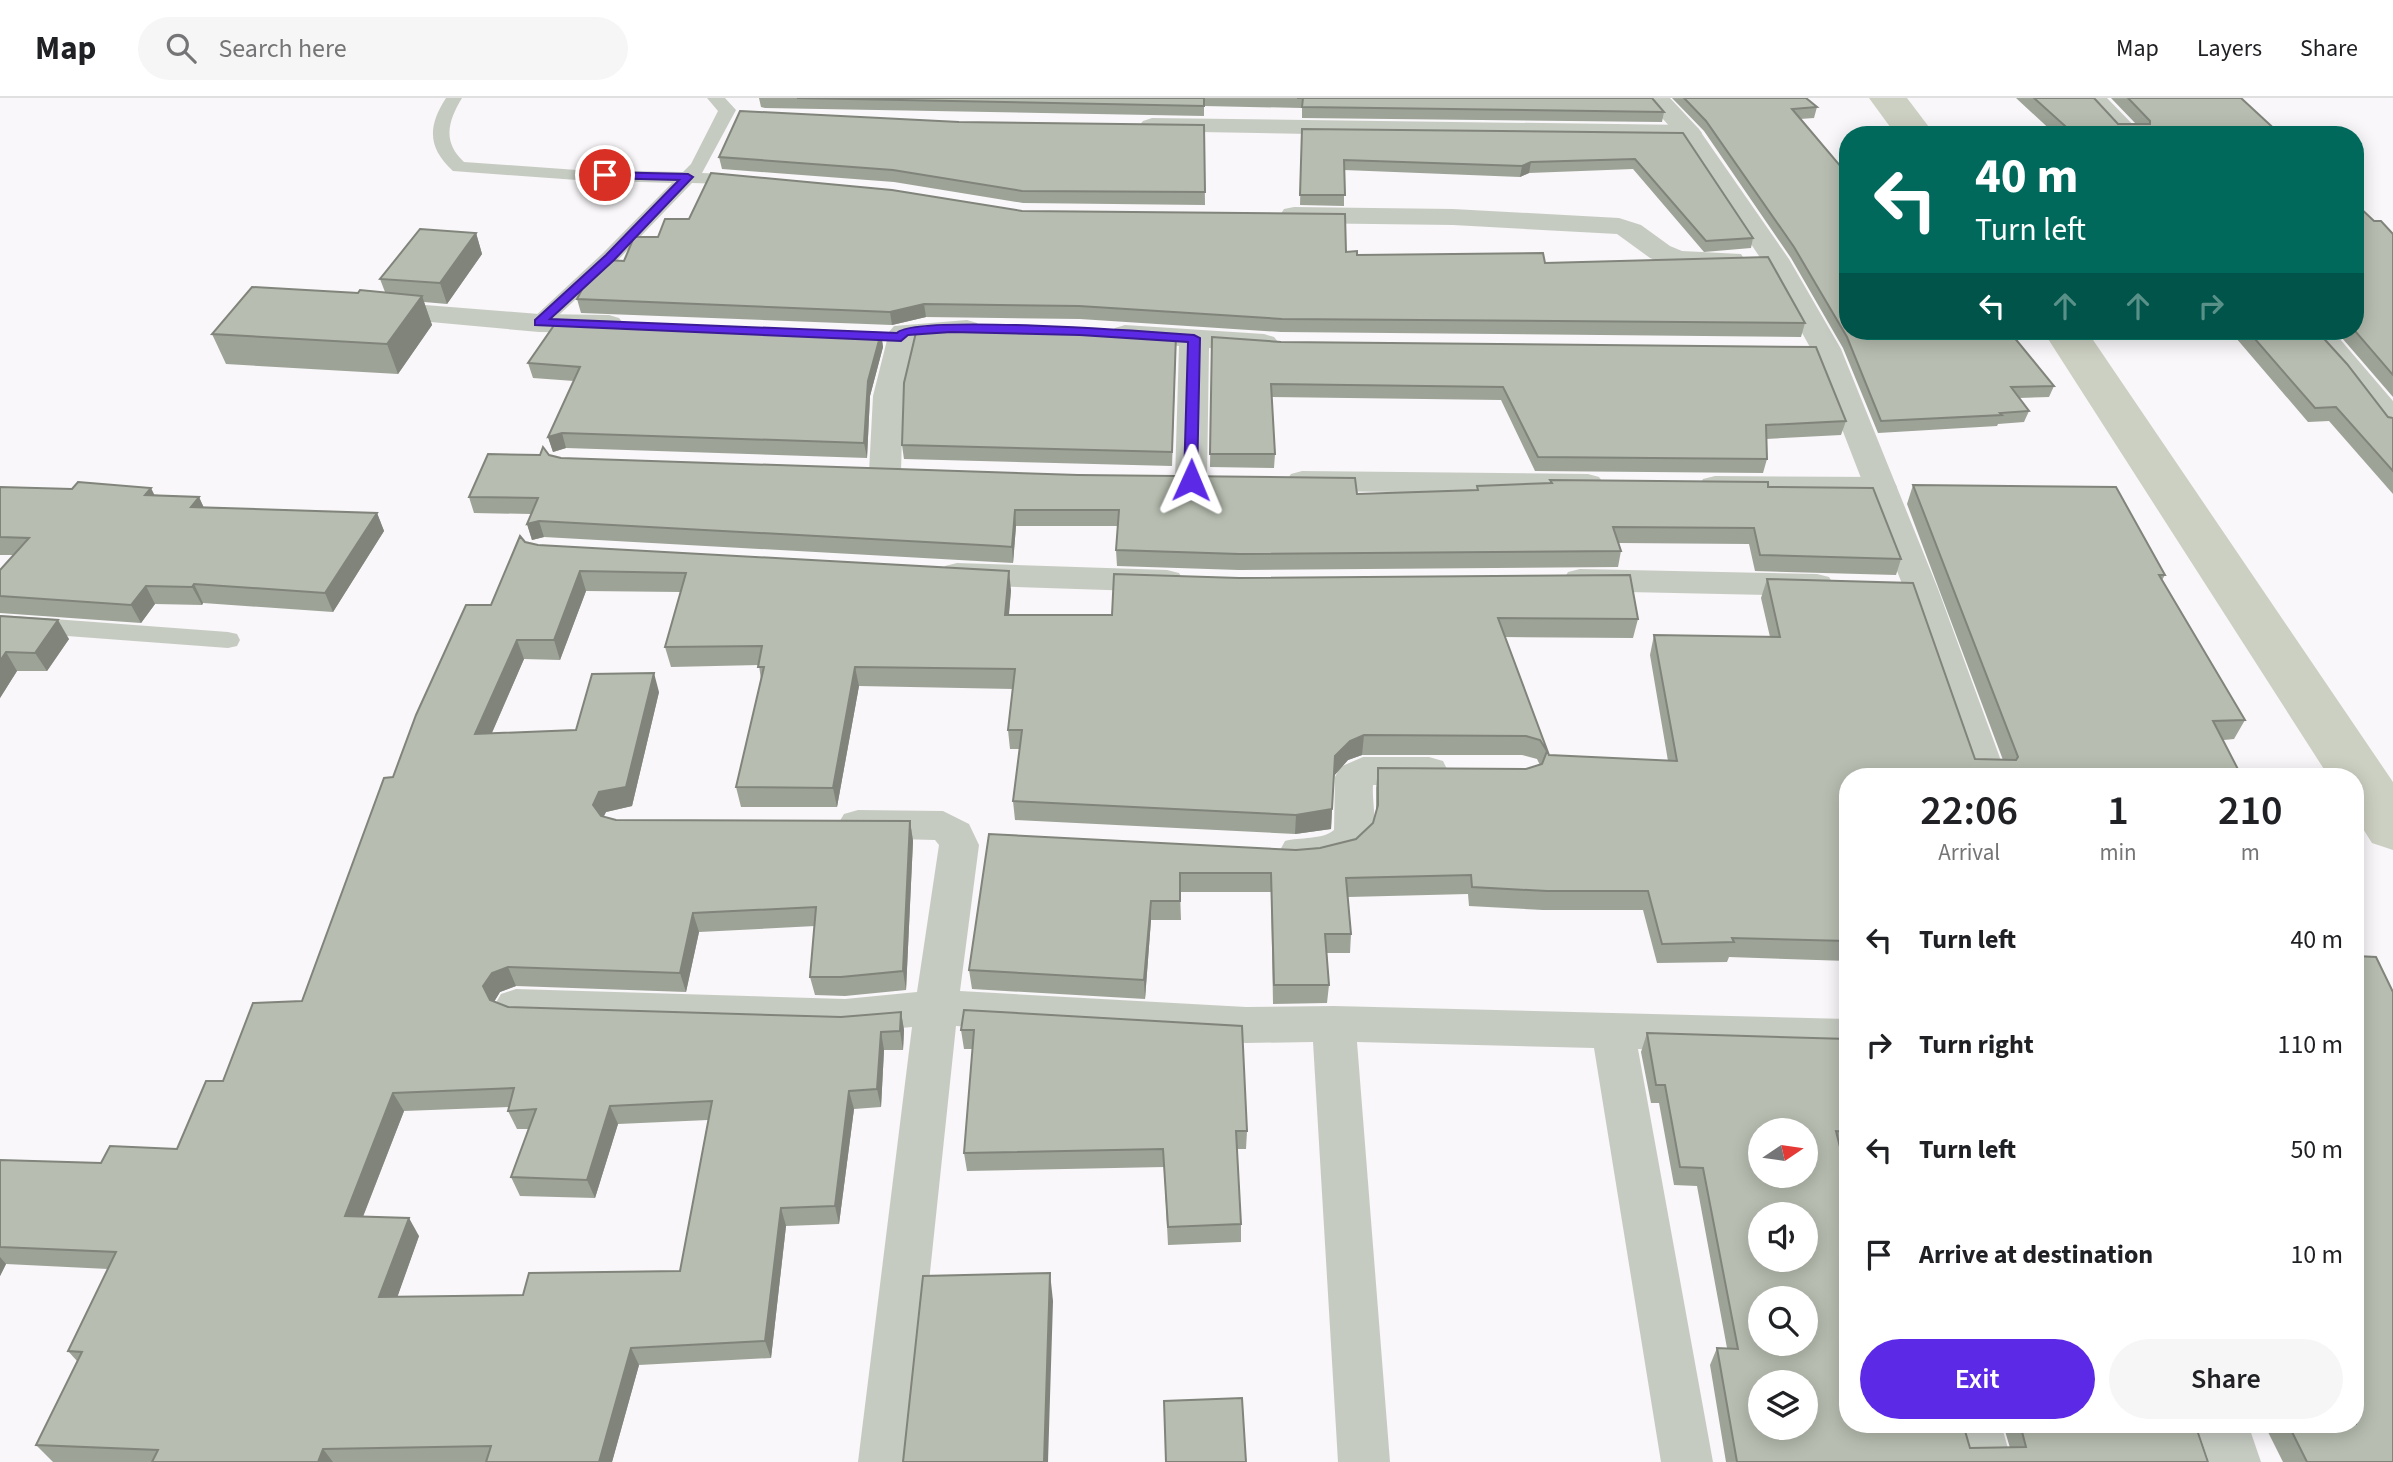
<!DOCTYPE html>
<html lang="en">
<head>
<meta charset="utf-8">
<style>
  :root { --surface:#fff; --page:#f6f6f6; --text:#202124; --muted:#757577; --line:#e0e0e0; --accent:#5c29e6 }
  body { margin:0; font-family:"Source Sans 3",sans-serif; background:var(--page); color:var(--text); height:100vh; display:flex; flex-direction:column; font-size:26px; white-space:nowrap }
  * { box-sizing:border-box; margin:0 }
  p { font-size:23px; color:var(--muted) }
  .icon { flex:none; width:38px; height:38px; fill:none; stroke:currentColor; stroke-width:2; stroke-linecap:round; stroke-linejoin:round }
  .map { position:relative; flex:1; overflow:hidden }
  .sheet { position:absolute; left:1839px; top:670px; width:525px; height:665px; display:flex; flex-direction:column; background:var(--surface); border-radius:28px; box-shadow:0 4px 18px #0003 }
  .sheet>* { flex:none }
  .top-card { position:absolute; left:1839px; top:28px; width:525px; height:214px; border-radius:28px; box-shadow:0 4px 18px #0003; background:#00695c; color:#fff; overflow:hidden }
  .needle { width:46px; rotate:77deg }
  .fabs { position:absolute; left:1748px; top:1020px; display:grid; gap:14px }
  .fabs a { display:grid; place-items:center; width:70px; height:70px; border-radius:50%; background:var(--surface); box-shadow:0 4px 18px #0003; font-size:35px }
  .pin { position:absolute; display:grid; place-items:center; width:60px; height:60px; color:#fff; margin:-30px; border:4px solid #fff; border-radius:50%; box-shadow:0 2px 7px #0007 }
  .me { position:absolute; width:77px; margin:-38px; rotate:1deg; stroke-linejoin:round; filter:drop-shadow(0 0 5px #0008) }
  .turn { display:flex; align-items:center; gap:24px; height:147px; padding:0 21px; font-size:32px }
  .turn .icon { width:91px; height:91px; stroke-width:2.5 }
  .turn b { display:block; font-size:49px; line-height:60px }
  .lanes { display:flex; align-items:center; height:66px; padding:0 21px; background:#0003; justify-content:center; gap:35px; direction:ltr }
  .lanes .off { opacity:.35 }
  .eta { display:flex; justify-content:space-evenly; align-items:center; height:119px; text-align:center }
  .eta b { font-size:42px; font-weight:600; line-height:49px }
  .cta { display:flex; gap:14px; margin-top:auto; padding:14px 21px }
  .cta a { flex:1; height:80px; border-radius:42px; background:var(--accent); color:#fff; font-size:28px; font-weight:600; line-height:80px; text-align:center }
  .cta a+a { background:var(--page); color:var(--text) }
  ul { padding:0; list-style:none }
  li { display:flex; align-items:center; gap:21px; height:105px; padding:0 21px }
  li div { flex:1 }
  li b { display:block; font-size:26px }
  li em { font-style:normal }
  header { display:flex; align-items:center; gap:42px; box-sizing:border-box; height:98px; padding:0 35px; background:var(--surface); border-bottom:2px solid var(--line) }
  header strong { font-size:33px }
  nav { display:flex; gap:38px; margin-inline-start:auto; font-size:24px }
  .search { width:490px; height:63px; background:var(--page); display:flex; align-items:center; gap:18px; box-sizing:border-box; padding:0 24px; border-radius:38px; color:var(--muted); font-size:26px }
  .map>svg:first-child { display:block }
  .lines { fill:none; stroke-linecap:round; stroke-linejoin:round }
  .canal { fill:#ccd0c2; fill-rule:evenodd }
  .service { fill:#c6cbc2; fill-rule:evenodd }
  .minor { fill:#c6cbc2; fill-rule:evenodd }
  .tertiary { fill:#c6cbc2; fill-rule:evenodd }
  .wall { fill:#9da397; fill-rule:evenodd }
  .shaded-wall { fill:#80847b }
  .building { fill:#b7bdb0; stroke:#80847b; stroke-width:2; fill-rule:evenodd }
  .route { fill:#5c29e6; stroke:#3c1b96; stroke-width:2 }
</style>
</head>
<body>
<header>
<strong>Map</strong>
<div class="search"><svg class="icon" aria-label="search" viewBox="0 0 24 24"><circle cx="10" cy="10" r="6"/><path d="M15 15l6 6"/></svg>Search here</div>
<nav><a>Map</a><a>Layers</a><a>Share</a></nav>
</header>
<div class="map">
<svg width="2393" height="1364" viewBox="0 0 2393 1364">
  <rect width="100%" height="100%" fill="#f9f7f9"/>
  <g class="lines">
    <g class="canal">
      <polygon points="1869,0 1907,0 1935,37 1896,37"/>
      <polygon points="2043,233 2087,233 2393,684 2393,752 2372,745 2356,720 2356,679 2329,679"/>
    </g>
    <g class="service">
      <path d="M446,0H462C448,23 442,44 464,64L577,72L683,74L691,66L718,13L707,0H725L736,12L702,75L726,76L735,81L726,86L692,85L617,163L546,229H532L529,225L532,221L603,155L672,85L577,82L453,73C427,49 428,28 446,0Z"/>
      <polygon points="0,517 228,534 237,536 240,542 237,548 228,550 0,533"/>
    </g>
    <g class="minor">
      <polygon points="2081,0 2107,0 2143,37 2115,37"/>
      <polygon points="1152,20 1689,27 1698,30 1702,35 1698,40 1689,43 1143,33 1139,28 1143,23"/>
      <polygon points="1294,109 1453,111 1619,120 1641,127 1670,148 1682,153 1741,156 1745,162 1741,168 1694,172 1667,167 1650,160 1617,136 1453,127 1294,125 1284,123 1280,117 1284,111"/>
      <polygon points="375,203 539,216 609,217 619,220 624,226 619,232 609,235 539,234 365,218 361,212 365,206"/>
      <polygon points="967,222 977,225 982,231 977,237 917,242 903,298 901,374 896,381 885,384 874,381 869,374 873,298 889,234 894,228"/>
      <polygon points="1125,227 1264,236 1274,239 1279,245 1274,251 1264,254 1209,250 1207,382 1202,389 1191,392 1180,389 1175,382 1179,248 1115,242 1110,236 1115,230"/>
      <polygon points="2302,233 2333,233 2393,303 2393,333 2382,331 2342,278"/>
      <polygon points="1302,373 1588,376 1599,379 1604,386 1599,393 1588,396 1302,393 1291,390 1286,383 1291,376"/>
      <polygon points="1715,378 1881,379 1893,382 1897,389 1893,396 1881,399 1715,398 1703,395 1699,388 1703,381"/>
      <polygon points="957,465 1167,472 1179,475 1184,483 1179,491 1167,494 957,487 945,484 940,476 945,468"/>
      <polygon points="1580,471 1817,476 1829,479 1834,487 1829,495 1817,498 1580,493 1568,490 1563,482 1568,474"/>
      <path d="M1363,659H1429L1443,663L1448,673L1443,683L1429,687H1373C1372,700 1376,721 1374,731C1364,769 1317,774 1285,765L1279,754L1285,743C1300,739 1322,742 1334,732L1335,679L1340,669Z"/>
      <polygon points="858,712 943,713 969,726 979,747 960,893 1246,909 1334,908 1848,921 1848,957 1638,951 1713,1364 1661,1364 1594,950 1357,944 1390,1364 1338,1364 1313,944 1246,945 956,928 910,1364 858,1364 912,929 845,935 516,925 501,920 494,908 501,896 516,891 845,901 917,894 939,747 935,742 858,740 844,736 838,726 844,716"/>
      <polygon points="1949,1326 2001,1326 2012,1364 1960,1364"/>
    </g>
    <g class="tertiary">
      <polygon points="1644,0 1670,0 1698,30 1789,161 1841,251 1938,491 2007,679 1969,679 1904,491 1811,251 1761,161 1680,40"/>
      <polygon points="2196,1326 2248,1326 2261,1364 2209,1364"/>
    </g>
  </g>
  <g class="wall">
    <polygon points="759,0 1652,0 1664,14 1662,24 1302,20 1302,10 1204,8 1204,18 765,10 761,9"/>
    <polygon points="1672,0 1806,0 1817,9 1814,20 1800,21 1848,233 2054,288 2049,299 2019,300 2029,313 2024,324 1998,326 1997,328 1878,335 1843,250 1791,160 1704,33"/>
    <polygon points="2016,0 2094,0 2118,26 2136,26 2111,0 2241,0 2281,37 2056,37"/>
    <polygon points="959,24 1204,27 1205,107 1023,105 894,84 722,71 719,59"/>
    <polygon points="1302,31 1683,35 1753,140 1751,150 1704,154 1633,71 1529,75 1520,79 1344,72 1344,108 1300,107"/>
    <polygon points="1022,113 1346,154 1357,157 1545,165 1805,225 1801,239 1281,234 1080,221 926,219 892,227 581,215 577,201 624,163 658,139"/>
    <polygon points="2374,123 2393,136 2393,299 2336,233 2356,233"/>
    <polygon points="476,135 482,156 447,206 424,204 432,227 398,276 226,266 212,236 358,195 385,194 380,181"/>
    <polygon points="2230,233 2317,233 2388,319 2393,320 2393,396 2329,323 2308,324"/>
    <polygon points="881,235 883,249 870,298 867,360 566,350 553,354 548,339 574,283 533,280 528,265"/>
    <polygon points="1212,239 1846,323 1841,337 1766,341 1767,361 1763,375 1535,373 1501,302 1272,299 1275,356 1274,370 1210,369"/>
    <polygon points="1176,250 1172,368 904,361 902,347"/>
    <polygon points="549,357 561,360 1357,396 1477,392 1477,388 1550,385 1550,382 1768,389 1901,461 1896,477 1755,473 1749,446 1619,445 1621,453 1618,469 1239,472 1117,468 1116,452 1118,428 1016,428 1013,465 544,439 532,442 527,426 531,416 474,415 469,399"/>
    <path d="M1913,387L2165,477L2162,482L2245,622L2234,641L1848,679V863L1729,859L1727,864L1657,865L1643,812H1543L1469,808L1468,796L1348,799L1351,836L1350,855H1327L1329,887L1327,905L1273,906L1271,794H1180L1181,822H1151L1145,901L972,891L969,872L989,736L1296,752L1320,750L1356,741L1373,725L1376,714V690L1378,670L1526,671L1540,667L1537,661L1522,657H1362L1348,662L1334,677L1331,731L1295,736L1015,722L1013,703L1020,651H1010L1008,632L1013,591L859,588L837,709H741L736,689L761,582L759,567L671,569L665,549L681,494L586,493L560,562L524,561L492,635L576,632L659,594L632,708L606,714L603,719L616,722L910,723L913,743L906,892L845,898L815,897L810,879L815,828L699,834L686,894L516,888L500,894L494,904L508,909L841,919L901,914L904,932L903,952H884L881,1009L854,1011L839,1126L786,1128L771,1260L639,1267L612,1364H53L36,1347L77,1263L68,1253L108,1171L6,1166L0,1178V1062L101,1065L177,1051L223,983L302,903L393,679L491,507L525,444L538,447L1011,492L1009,517L1638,521L1633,540L1505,539L1549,657L1668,663L1650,557L1654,537L1770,539L1761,500L1767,481L1975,661L2003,662L1907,406ZM509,1009L508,1013L517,1031H529L511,1079L520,1098L595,1100L618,1026L708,1022L680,1173L523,1197L397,1199L419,1138L363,1119L404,1013Z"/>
    <polygon points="0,389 199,399 204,410 377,415 384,433 333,514 203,505 202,507 155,506 141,525 0,515 0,472 13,457 0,457"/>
    <polygon points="0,518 69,541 47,573 17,573 0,600"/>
    <polygon points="964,912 1247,1033 1246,1051 1237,1051 1241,1126 1241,1144 1168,1147 1164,1069 967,1073 964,1055 973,951 964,951 961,932"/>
    <polygon points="1647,935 1848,941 1848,1047 1844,1046 1842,1052 1841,1052 1848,1326 1970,1350 2010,1350 2003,1326 2195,1326 2208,1364 1726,1364 1710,1267 1717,1250 1727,1250 1697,1088 1674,1087 1659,1005 1651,1005 1641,954"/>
    <polygon points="2264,1326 2356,1326 2393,1364 2283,1364"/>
  </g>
  <g class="shaded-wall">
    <polygon points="1531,64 1529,75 1520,79 1522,68"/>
    <polygon points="476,135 482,156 447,206 440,185"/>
    <polygon points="422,198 432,227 398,276 387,246"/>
    <polygon points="924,206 926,219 892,227 890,214"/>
    <polygon points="881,235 883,249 870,298 867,360 864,345 868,283"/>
    <polygon points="562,335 566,350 553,354 548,339"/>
    <polygon points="151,390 160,408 145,397"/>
    <polygon points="199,399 207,417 191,409"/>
    <polygon points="1015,412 1016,428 1013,465 1012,449"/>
    <polygon points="377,415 384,433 333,514 325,495"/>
    <polygon points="539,423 544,439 532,442 527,426"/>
    <polygon points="580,473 586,493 560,562 554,542"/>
    <polygon points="1009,473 1011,492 1007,536 1005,517"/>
    <polygon points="194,486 203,505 202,507 192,489"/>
    <polygon points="146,488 155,506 141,525 131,507"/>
    <polygon points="58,522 69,541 47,573 35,555"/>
    <polygon points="517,542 524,561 483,655 475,636"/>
    <polygon points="6,554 17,573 0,600 0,563"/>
    <polygon points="855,569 859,588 837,709 833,690"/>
    <polygon points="654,575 659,594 632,708 606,714 600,726 593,707"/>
    <polygon points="1364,637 1362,657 1348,662 1334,678 1335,658 1350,643"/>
    <polygon points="1332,711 1331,731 1295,736 1296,717"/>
    <polygon points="910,723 913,743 906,892 903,873"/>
    <polygon points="1151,803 1151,822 1145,901 1144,882"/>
    <polygon points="693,815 699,834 686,894 680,875"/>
    <polygon points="508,869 516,888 500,894 492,907 483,888 492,875"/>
    <polygon points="901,914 904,932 903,952 900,933"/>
    <polygon points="881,934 884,952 881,1009 877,991"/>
    <polygon points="849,993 854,1011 839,1126 835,1108"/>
    <polygon points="393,995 404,1013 356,1136 345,1118"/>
    <polygon points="610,1008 618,1026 595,1100 587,1082"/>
    <polygon points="781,1110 786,1128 771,1260 765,1243"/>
    <polygon points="409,1120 419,1138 391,1217 379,1199"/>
    <polygon points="0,1159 6,1166 0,1178"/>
    <polygon points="1050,1175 1053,1203 1048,1364 1044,1364"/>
    <polygon points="631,1250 639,1267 612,1364 599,1364"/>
    <polygon points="323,1351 333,1364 318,1364"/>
  </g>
  <g class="building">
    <polygon points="797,0 1204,0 1204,8"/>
    <polygon points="1297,0 1652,0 1664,14 1302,9 1303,0"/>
    <polygon points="1684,0 1806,0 1817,9 1792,11 1848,77 1848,233 2009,233 2054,288 2011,289 2029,313 2000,315 2002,317 1881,323 1847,239 1794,149 1706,23"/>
    <polygon points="2034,0 2094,0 2118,26 2150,26 2150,23 2128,0 2241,0 2281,37 2075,37"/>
    <polygon points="740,13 959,24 1204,27 1205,94 1022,93 893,72 719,59"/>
    <polygon points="1302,31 1683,35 1753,140 1706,143 1635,61 1531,64 1522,68 1344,62 1345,97 1300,97"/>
    <polygon points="711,75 892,92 1022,113 1345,116 1346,154 1357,153 1357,157 1543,155 1545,165 1768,159 1805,225 1282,221 1079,208 924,206 890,214 577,201 591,174 604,162 624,163 634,139 658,139 665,121 689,121"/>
    <polygon points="2356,106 2374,123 2381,123 2393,136 2393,277 2355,233"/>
    <polygon points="420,131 476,135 440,185 380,181"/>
    <polygon points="252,189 358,195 360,192 422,198 387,246 212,236"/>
    <polygon points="557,223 881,235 868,283 864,345 562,335 548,339 580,269 528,265"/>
    <polygon points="917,230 1079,231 1176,237 1172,354 902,347 904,285"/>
    <polygon points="2248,233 2317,233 2347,266 2388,319 2393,320 2393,373 2336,309 2315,310"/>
    <polygon points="1212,239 1281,244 1816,249 1846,323 1766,327 1767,361 1538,359 1503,289 1271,286 1275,356 1210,356"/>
    <polygon points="543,349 549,357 561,360 1078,377 1355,380 1357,396 1478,392 1477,388 1552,385 1550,382 1768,384 1768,389 1873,390 1901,461 1760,457 1754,430 1613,429 1621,453 1239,456 1116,452 1119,412 1015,412 1012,449 999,448 539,423 527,426 538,400 469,399 488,356 540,357"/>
    <polygon points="78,384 151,390 145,397 199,399 191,409 377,415 325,495 194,486 192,489 146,488 131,507 0,498 0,472 29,440 0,439 0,389 72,391"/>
    <path d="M1913,387L2116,389L2165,477H2159L2245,622L2213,623L2242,679H1848V843L1732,840L1734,844L1662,846L1648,793H1547L1472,789L1471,777L1346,780L1351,836H1325L1329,887H1274L1271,775H1180V803H1151L1144,882L969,872L989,736L1296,752L1320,750L1356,741L1373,725L1378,707V670L1526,671L1542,666L1547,653L1540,642L1526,638L1364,637L1350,643L1335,658L1332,711L1296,717L1013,703L1022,632H1008L1015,571L855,569L833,690L736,689L764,569H758L762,548L665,549L686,475L580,473L554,542H517L475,636L576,632L592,576L654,575L626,689L599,694L593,707L601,718L616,722L910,723L903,873L841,879H810L816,809L693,815L680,875L508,869L492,875L483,888L490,902L508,909L841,919L901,914L900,933L881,934L877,991L849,993L835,1108L781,1110L765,1243L631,1250L599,1364H486L491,1348L323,1351L318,1364H152L158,1352L36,1347L82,1254L68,1253L116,1154L0,1149V1062L101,1065L110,1048L177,1051L206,983H223L253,905L302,903L384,680L393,679L416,617L466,507H491L520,438L525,444L538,447L1009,473L1005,517H1112L1114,476L1239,480L1630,477L1638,521L1498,520L1549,657L1677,663L1654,537L1780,539L1767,481L1913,485L1975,661L2016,662L2018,659ZM514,990L508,1013L536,1011L511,1079L587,1082L610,1008L712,1003L680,1173L529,1175L523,1197L379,1199L409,1120L345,1118L393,995Z"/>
    <polygon points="0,518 58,522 35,555 6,554 0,563"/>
    <polygon points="2356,858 2376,859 2393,894 2393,1364 2307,1364 2288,1326 2356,1326"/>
    <polygon points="964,912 1242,928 1247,1033 1236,1033 1241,1126 1168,1129 1163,1051 964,1055 974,932 961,932"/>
    <path d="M1647,935L1848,941V1034L1836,1033L1848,1081V1326H1963L1970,1350L2026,1349L2020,1326H2195L2208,1364H1737L1717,1250L1738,1251L1703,1070L1680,1069L1665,987H1656ZM1760,1032H1806V1078H1760ZM1760,1116H1806V1162H1760ZM1760,1200H1806V1246H1760ZM1760,1284H1806V1330H1760Z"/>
    <polygon points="1050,1175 1044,1364 903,1364 923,1178"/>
    <polygon points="1242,1300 1246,1364 1166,1364 1164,1303"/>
  </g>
  <path class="route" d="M605,74L688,76L693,79L614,162L550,221L897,235C914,216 1155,234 1194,237L1200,240L1197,382L1191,386L1184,382L1188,244L1080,237L951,234L908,237L901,243L535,227V222L606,157L679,82L601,80L599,77Z"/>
</svg>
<div class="fabs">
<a><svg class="needle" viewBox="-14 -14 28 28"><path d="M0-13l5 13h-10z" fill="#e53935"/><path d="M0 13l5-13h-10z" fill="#757577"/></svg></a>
<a><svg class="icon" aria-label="sound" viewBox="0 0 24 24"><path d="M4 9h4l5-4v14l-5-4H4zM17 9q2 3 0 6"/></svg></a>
<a><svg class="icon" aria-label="search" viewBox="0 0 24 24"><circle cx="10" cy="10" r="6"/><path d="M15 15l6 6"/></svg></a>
<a><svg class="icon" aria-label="layers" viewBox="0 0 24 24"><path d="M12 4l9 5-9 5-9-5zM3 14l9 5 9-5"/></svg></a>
</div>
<div class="pin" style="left:605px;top:77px;background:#d93025"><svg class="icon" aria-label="arrive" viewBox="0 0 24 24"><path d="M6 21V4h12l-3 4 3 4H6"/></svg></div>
<svg class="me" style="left:1191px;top:382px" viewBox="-20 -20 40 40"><path d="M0-17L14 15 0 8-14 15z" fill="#5c29e6" stroke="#fff" stroke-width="4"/></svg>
<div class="top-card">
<div class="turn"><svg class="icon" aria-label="left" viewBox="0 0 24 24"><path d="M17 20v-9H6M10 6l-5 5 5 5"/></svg><div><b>40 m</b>Turn left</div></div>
<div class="lanes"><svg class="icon" aria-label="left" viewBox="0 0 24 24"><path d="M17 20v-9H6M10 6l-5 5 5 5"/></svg><svg class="icon off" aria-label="ahead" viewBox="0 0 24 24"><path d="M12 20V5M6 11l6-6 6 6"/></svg><svg class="icon off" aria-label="ahead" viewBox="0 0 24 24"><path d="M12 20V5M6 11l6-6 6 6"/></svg><svg class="icon off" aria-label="right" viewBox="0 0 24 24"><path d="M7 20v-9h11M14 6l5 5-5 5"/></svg></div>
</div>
<section class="sheet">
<div class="eta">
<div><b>22:06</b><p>Arrival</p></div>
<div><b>1</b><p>min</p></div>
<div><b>210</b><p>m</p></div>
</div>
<ul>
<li><svg class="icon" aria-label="left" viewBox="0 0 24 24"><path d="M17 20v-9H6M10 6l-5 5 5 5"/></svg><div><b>Turn left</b></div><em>40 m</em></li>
<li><svg class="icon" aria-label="right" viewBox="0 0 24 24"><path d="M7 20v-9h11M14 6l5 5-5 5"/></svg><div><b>Turn right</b></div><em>110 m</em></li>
<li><svg class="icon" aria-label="left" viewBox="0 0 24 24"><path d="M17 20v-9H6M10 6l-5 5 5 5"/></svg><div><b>Turn left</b></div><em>50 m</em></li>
<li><svg class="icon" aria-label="arrive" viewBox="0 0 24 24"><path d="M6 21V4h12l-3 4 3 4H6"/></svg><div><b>Arrive at destination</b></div><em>10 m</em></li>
</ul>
<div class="cta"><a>Exit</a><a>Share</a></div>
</section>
</div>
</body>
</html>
